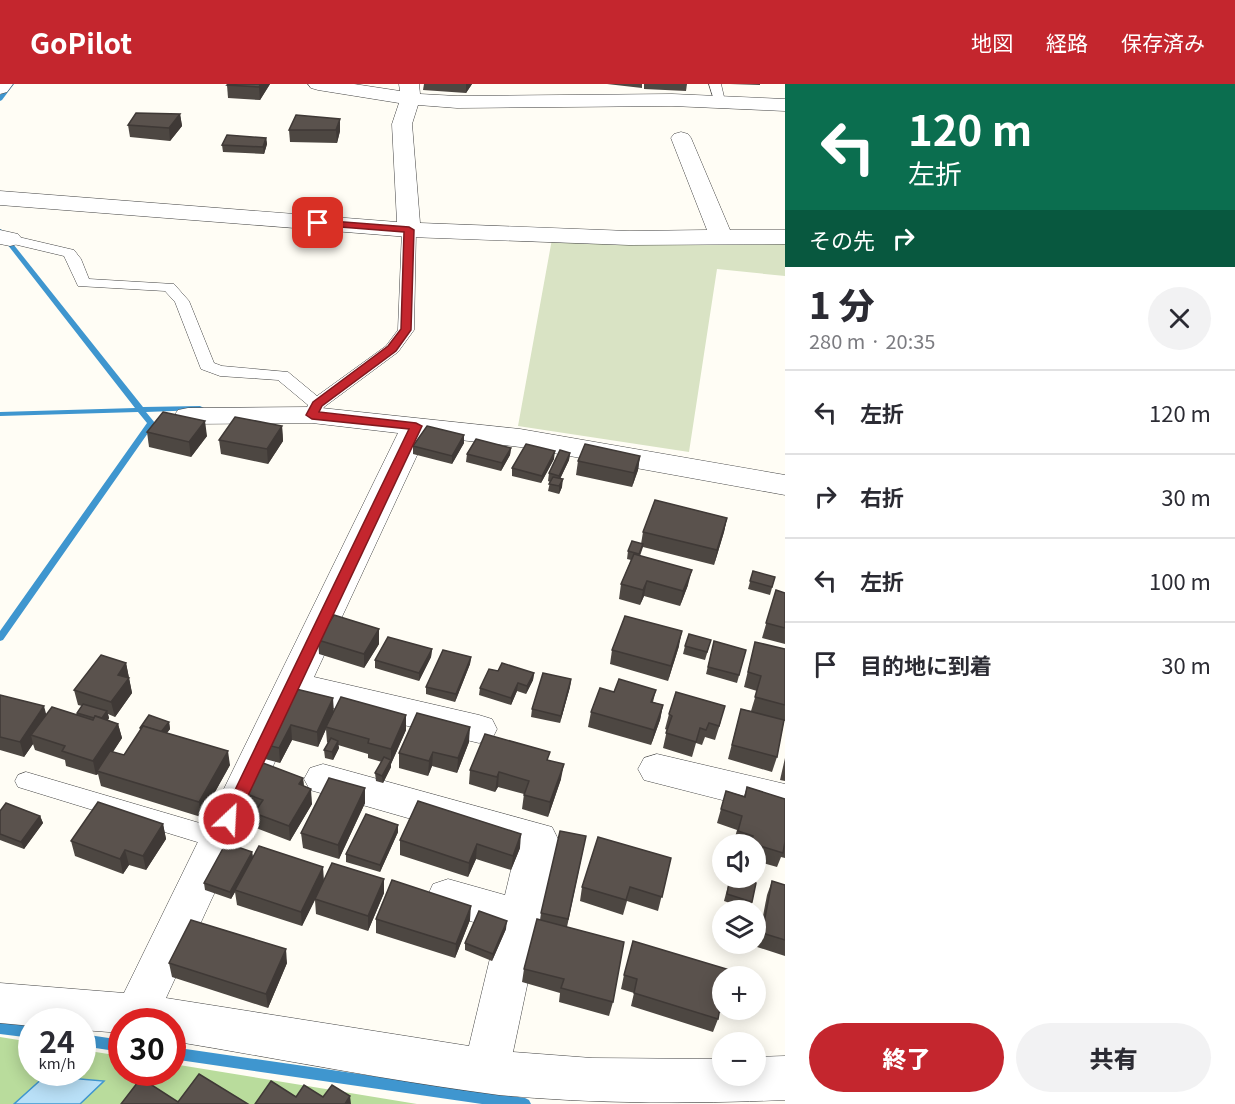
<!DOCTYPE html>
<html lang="ja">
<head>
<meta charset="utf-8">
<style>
  :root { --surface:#fff; --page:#f2f2f3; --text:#2b2b33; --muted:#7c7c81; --line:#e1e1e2; --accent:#c4262e }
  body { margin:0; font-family:Georgia,"Noto Sans JP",serif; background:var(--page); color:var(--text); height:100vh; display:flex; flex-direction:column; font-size:22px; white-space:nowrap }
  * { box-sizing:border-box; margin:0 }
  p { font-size:20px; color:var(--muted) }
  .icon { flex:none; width:33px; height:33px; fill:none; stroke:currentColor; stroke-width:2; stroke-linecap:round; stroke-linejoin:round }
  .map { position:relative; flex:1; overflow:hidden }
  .side { display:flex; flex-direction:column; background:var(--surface); width:450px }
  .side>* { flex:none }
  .hud { background:#0b6e4f; color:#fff; overflow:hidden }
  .buttons { position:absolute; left:712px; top:750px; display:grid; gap:12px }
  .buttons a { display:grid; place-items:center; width:54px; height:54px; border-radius:50%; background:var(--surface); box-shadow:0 3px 15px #0003; font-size:30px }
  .speed { position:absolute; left:18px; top:924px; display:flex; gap:12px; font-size:30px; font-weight:700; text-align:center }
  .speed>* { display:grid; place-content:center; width:78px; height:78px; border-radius:50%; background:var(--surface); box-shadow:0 3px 15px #0003; line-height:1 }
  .speed small { font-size:15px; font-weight:400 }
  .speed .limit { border:9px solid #d22; background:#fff; color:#111 }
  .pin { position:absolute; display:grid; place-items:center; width:51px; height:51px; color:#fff; margin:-26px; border-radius:12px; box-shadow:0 3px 9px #0006 }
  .me { position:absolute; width:66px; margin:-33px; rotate:25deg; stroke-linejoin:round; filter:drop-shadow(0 0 4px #0008) }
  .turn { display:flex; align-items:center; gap:21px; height:126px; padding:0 24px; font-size:27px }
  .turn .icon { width:78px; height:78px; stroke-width:2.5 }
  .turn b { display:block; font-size:42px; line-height:51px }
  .then { display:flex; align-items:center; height:57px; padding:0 24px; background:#0003; gap:12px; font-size:22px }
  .round { display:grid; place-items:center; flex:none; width:63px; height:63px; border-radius:32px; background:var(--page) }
  .overview { display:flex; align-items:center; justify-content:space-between; height:102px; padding:0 24px }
  h1 { font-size:36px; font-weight:800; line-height:45px }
  .primary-button { display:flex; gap:12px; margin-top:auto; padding:12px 24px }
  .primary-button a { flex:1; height:69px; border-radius:36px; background:var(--accent); color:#fff; font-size:24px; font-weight:800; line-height:69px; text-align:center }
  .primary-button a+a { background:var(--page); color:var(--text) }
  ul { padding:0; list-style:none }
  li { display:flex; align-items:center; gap:18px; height:84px; padding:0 24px; border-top:2px solid var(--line) }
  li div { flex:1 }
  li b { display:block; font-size:22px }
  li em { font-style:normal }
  header { display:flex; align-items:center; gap:36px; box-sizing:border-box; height:84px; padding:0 30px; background:var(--accent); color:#fff }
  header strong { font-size:28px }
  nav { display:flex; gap:33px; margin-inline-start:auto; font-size:21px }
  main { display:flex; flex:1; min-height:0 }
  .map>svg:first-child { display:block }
  .forest { fill:#b9dc9c }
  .cemetery { fill:#d9e3c4 }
  .water { fill:#b9e0f7; stroke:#3f96cf; stroke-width:1.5 }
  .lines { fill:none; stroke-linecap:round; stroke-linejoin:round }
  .stream { fill:#3f96cf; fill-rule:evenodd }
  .service-casing { stroke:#444; stroke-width:1 }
  .minor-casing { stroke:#444; stroke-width:1 }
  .service { fill:#fff; fill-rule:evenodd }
  .minor { fill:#fff; fill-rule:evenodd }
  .wall { fill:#4d4742 }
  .shaded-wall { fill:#3f3936 }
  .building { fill:#5a524d; stroke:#3f3936; stroke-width:1.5 }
  .route { fill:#c4262e; stroke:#7f191e; stroke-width:1.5 }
</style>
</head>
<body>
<header>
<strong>GoPilot</strong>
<nav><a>地図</a><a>経路</a><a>保存済み</a></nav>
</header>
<main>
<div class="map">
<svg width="785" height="1020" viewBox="0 0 785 1020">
  <rect width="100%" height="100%" fill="#fffdf5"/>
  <polygon class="forest" points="0,953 31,958 32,988 82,988 83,966 121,972 122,988 172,988 173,980 417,1020 0,1020"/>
  <polygon class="cemetery" points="552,155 785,157 785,192 717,185 689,368 518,342"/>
  <polygon class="water" points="45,992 104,997 80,1020 14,1020"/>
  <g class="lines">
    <g class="stream">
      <polygon points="8,0 14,0 2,16 0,17 0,11"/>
      <polygon points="0,145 2,146 143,323 200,322 204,324 200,326 146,328 155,339 3,556 0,557 0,547 147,339 138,328 0,332 0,328 135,324 0,151"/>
      <polygon points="0,938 32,942 32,954 0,950"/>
      <polygon points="82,950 122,956 122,968 82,962"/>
      <polygon points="172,963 525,1014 529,1016 531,1020 482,1020 172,975"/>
    </g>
    <defs>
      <g id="service">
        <polygon points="709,0 721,0 725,17 723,19 715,19"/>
        <polygon points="409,142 416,146 414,246 398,268 324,323 318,334 312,335 304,330 308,321 278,296 220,292 201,285 175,218 165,207 78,202 64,172 5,158 3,155 10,151 74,166 81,175 89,195 174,200 189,217 214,279 222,282 288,288 317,312 386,262 398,246 402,146"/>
        <polygon points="26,688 220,745 228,748 232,755 228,762 220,765 18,703 15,697 18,691"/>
      </g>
      <g id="minor">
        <polygon points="0,0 13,0 7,8 0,10"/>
        <polygon points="308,0 354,0 400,7 399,0 419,0 420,10 457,12 672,10 785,15 785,27 672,22 457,24 418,21 412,40 420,139 629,147 707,146 671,54 674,50 681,48 688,50 691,54 730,146 785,146 785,160 629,161 409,153 0,121 0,107 397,138 392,40 399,19 318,6 311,4"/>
        <polygon points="0,146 18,150 22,155 18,160 10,162 0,160"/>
        <path d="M312,323L520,345L785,391V411L520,363L426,352L314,593L479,631L492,635L497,645L492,655L479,659L303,617L166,914L469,962L497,845L433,826L427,813L433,800L448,795L505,811L516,765L310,706L304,695L310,684L323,680L552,743L558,755L513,968L592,974L723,975V992H756V973L785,972V1016C691,1020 593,1020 499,1011C391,997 281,975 172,957V938H122V949L82,946V938H32V942L0,939V899L124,909L398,349L312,339L188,340L178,338L174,332L178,326L188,324Z"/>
        <polygon points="657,670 785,700 785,732 644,696 638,685 644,674"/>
      </g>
    </defs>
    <use href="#service" class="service-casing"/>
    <use href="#minor" class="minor-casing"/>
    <use href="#service" class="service"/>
    <use href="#minor" class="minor"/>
  </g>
  <g class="wall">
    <polygon points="228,0 270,0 260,16 228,14 227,1"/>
    <polygon points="424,0 472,0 466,9 423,6"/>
    <polygon points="607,0 642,0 642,4"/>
    <polygon points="644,0 687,0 686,7 644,5"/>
    <polygon points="730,0 760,0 760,1"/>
    <polygon points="180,30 182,42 170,57 130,53 128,41"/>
    <polygon points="296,31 340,47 337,59 290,58 289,46"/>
    <polygon points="266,54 267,60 264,70 223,68 222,61"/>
    <polygon points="282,342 283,357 268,380 221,370 219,356"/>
    <polygon points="147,348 207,352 191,373 149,363"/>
    <polygon points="464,351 464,359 452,380 413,370 413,362"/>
    <polygon points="511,364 510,371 501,387 466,378 467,370"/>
    <polygon points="570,369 569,376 560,395 562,403 559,410 548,407 550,398 548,397 549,389"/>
    <polygon points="640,372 638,386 632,403 576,391 578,377"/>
    <polygon points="554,375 541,399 512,392 512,384"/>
    <polygon points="727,434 724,448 714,481 643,463 640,472 688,501 680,522 644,512 640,521 619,515 621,500 631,476 627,475 628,467 641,460 643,448"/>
    <polygon points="753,487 775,493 770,511 748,505"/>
    <polygon points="776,506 785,509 785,560 762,554"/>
    <polygon points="379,545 379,560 364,584 319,570 318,556"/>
    <polygon points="711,556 705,576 683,570 685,562"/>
    <polygon points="714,557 746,566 737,599 706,590"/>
    <polygon points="755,558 785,565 785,637 784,637 777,673 772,688 728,675 741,625 751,627 757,607 744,603"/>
    <polygon points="679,562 668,597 610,580 612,566"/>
    <polygon points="432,565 431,573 419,597 375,584 375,576"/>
    <polygon points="471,573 470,580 455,618 426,610 426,603"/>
    <polygon points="126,579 132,609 115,633 108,630 109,634 108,636 118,640 122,654 113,668 124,671 140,647 140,644 169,638 170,645 167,649 230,681 201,733 101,702 98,690 96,691 66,682 65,676 35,666 33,660 24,673 0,666 0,611 46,630 77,631 77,629 82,622 78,621 74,606"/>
    <polygon points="498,587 534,589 533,596 526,610 517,607 511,621 479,611 480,604"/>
    <polygon points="571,595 570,603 560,639 531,633 532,625"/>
    <polygon points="292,604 334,628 406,631 406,646 391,680 391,683 383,699 376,697 375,689 382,678 368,674 368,670 338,661 339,664 333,676 325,674 324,666 328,659 327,658 326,645 318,663 292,656 280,679 265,675 263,660"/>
    <polygon points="656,606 653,618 663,621 660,636 651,661 588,643 591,628 614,608"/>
    <polygon points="669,630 721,637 715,656 705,653 702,661 696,659 692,673 663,664 667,646 665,645"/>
    <polygon points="469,658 457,689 432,682 428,692 399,684 399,669"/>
    <polygon points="785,674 785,697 780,696"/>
    <polygon points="549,676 561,695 548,733 522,725 524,710 498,703 495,708 469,700 470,686"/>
    <polygon points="303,694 304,702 312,720 290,757 256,744 254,729 256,727 246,723 244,709"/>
    <polygon points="747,703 785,715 785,774 781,773 777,783 756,777 756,760 733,760 737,746 717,739 726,707 744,712"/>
    <polygon points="365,704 365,719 339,775 303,764 301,749"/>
    <polygon points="418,717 520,764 511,786 476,775 468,793 400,771 400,756"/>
    <polygon points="0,727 40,732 43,739 24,765 0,756"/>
    <polygon points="163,740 166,755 146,786 129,781 123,790 75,772 71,757"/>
    <polygon points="398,741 398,748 380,788 346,778 346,770"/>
    <polygon points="586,752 567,843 613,918 609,932 559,918 560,909 522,898 524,885 540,836 541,829"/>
    <polygon points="252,768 253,773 324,796 384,795 384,809 368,847 316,830 315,816 302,842 237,821 235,808 231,815 205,806 204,799"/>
    <polygon points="671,774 658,827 627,817 623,831 580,817 582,803"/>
    <polygon points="730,794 752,818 750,826 724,817"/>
    <polygon points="772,797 785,801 785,872 757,863 767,811"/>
    <polygon points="376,835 470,836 455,874 376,849"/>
    <polygon points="506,845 492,877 465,866 465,859"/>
    <polygon points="169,879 287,879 268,924 172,893"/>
    <polygon points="624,891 723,892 723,926 735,926 733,932 719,928 718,935 713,948 631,922 634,909 621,905"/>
  </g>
  <g class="shaded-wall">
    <polygon points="261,0 270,0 260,16 259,3"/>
    <polygon points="466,0 472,0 466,9"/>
    <polygon points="180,30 182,42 170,57 169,44"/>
    <polygon points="340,35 340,47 337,59 336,46"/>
    <polygon points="266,54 267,60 264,70 263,63"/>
    <polygon points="205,337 207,352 191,373 189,358"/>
    <polygon points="282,342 283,357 268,380 267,365"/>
    <polygon points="464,351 464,359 452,380 452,372"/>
    <polygon points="511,364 510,371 501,387 502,379"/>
    <polygon points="555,367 554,375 541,399 542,392"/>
    <polygon points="570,369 569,376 558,399 559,392"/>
    <polygon points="640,372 638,386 632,403 634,389"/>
    <polygon points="563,395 562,403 559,410 559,402"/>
    <polygon points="727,434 724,448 714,481 717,466"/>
    <polygon points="692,486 688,501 680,522 683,507"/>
    <polygon points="647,497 644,512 640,521 643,506"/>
    <polygon points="379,545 379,560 364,584 364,570"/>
    <polygon points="682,547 679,562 668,597 671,582"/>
    <polygon points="432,565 431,573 419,597 419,589"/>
    <polygon points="471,573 470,580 455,618 456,610"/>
    <polygon points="126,579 132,609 115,633 111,618 118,591"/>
    <polygon points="534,589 533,596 526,610 527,602"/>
    <polygon points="571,595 570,603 560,639 561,632"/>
    <polygon points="518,599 517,607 511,621 511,614"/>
    <polygon points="333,614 334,629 326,643 326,645 318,663 317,648"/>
    <polygon points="663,621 660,636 651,661 654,646"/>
    <polygon points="44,622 48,637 31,651 33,660 24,673 20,658"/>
    <polygon points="107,627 109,634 102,644 101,636"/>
    <polygon points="406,631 406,646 391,680 391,665"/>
    <polygon points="169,638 170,645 160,658 159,651"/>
    <polygon points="118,640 122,654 99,688 97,687 98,690 96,691 93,677"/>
    <polygon points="291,641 292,656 280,679 279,664"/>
    <polygon points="470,643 469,658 457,689 458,674"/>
    <polygon points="338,657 339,664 333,676 332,668"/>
    <polygon points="228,667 230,681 201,733 199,718"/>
    <polygon points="433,668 432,682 428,692 429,677"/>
    <polygon points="391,676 391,683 383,699 382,692"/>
    <polygon points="564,680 561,695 548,733 550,718"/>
    <polygon points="499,688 498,703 495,708 497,693"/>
    <polygon points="303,694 304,708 299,700"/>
    <polygon points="365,704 365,719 339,775 338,761"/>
    <polygon points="311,705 312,720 290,757 289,742"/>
    <polygon points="40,732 43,739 24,765 21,758"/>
    <polygon points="163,740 166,755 146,786 143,772"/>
    <polygon points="398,741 398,748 380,788 380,781"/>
    <polygon points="521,750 520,764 511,786 513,772"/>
    <polygon points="477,760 476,775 468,793 469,779"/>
    <polygon points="125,766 129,781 123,790 120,775"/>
    <polygon points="252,768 253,775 235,806 235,808 231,815 230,808"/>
    <polygon points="323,783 324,797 302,842 301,828"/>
    <polygon points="384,795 384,809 368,847 368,832"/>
    <polygon points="471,822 470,836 455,874 456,860"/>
    <polygon points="507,837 506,845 492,877 493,870"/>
    <polygon points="286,865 287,879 268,924 266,910"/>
    <polygon points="350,1012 351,1020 345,1020"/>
  </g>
  <g class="building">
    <polygon points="228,0 261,0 259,3 227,1"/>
    <polygon points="136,29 180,30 169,44 128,41"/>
    <polygon points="296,31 340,35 336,46 289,46"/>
    <polygon points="227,51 266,54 263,63 222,61"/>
    <polygon points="163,328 205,337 189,358 147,348"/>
    <polygon points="235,333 282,342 267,365 219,356"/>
    <polygon points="427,342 464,351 452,372 413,362"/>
    <polygon points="476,355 511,364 502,379 467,370"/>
    <polygon points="526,360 555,367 542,392 512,384"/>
    <polygon points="585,360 640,372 634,389 578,377"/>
    <polygon points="560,366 570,369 559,392 549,389"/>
    <polygon points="553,393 563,395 559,402 549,400"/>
    <polygon points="655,416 727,434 717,466 643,448"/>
    <polygon points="632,457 643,460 639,470 628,467"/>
    <polygon points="634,470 692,486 683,507 647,497 643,506 621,500"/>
    <polygon points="753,487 775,493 772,503 750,497"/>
    <polygon points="776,506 785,509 785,544 766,539"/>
    <polygon points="334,531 379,545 364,570 318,556"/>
    <polygon points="625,532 682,547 671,582 612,566"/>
    <polygon points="689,550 711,556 707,568 685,562"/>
    <polygon points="388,553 432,565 419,589 375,576"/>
    <polygon points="714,557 746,566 739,591 708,583"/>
    <polygon points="755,558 785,565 785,621 755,613 761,592 748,588"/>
    <polygon points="443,566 471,573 456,610 426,603"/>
    <polygon points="101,571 126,579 118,591 129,594 111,618 74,606"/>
    <polygon points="502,579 534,589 527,602 518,599 511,614 480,604 489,585 498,587"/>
    <polygon points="543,589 571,595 561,632 532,625"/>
    <polygon points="619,595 656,606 651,618 663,621 654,646 591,628 600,604 614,608"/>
    <polygon points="292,604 333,614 317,648 291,641 279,664 263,660"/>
    <polygon points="676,608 725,622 719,642 709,639 706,646 700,644 696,658 666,649 672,632 669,630"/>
    <polygon points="0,611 44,622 20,658 0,653"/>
    <polygon points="341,613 406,631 391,665 368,659 369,655 326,643"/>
    <polygon points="83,620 107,627 102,634 95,632 94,634 77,629"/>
    <polygon points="52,623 93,636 95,632 118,640 93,677 62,667 65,662 31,651"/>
    <polygon points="741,625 784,636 777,673 732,661"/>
    <polygon points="417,629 470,643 458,674 433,668 429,677 399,669"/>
    <polygon points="149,631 169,638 161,648 143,642 141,645 140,644"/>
    <polygon points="143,642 228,667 199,718 97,687 110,667 124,671"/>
    <polygon points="485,650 550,668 547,676 564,680 550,718 524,711 529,697 499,688 497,693 470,686"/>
    <polygon points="331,654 338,657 332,668 324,666"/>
    <polygon points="384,673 391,676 382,692 375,689"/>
    <polygon points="263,679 303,694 299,700 311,705 289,742 254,729 263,716 244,709"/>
    <polygon points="329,694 365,704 338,761 301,749"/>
    <polygon points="747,703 785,715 785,758 783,769 751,759 753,752 738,747 742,732 721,725 726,707 745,713"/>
    <polygon points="418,717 521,750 513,772 477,760 469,779 400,756"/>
    <polygon points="98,718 163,740 143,772 125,766 120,775 71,757"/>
    <polygon points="6,719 40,732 21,758 0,750 0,727"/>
    <polygon points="366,730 398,741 380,781 346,770"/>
    <polygon points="560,747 586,752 568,835 541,829"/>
    <polygon points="598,753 671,774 662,813 630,803 626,816 582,803"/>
    <polygon points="226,759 252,768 230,808 204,799"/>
    <polygon points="259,762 323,783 301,828 235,806"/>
    <polygon points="332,779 384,795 368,832 315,815"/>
    <polygon points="730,794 740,794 756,799 752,818 727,810"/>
    <polygon points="392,796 471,822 456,860 376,835"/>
    <polygon points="772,797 785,801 785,856 762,849"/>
    <polygon points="479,827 507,837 493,870 465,859"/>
    <polygon points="537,835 624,858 613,918 561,904 564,895 524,885"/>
    <polygon points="191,836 286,865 266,910 169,879"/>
    <polygon points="633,857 743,890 742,892 723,892 723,914 722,913 718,935 634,909 637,895 624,891"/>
    <polygon points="199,990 248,1020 121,1020 141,994 178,1018"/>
    <polygon points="271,997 296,1013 304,1001 323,1013 332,1001 350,1012 345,1020 255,1020"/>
  </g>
  <polygon class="route" points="318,136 409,143 414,146 411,246 396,267 322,322 319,328 416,339 422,342 237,735 235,740 229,742 223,740 221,735 409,345 312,335 306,331 313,318 388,262 401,245 404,148 315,141 313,139"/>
</svg>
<div class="buttons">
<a><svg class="icon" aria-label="sound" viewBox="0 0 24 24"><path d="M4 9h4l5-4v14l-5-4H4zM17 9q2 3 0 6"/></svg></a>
<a><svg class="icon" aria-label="layers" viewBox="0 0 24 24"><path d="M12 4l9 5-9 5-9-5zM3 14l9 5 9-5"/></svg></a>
<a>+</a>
<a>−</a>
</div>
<div class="speed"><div>24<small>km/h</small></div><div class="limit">30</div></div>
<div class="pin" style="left:318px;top:139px;background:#d93025"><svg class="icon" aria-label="arrive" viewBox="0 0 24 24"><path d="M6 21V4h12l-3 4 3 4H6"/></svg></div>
<svg class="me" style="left:229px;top:735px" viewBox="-20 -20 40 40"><circle r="17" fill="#c4262e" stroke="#fff" stroke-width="3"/><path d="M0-11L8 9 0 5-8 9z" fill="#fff"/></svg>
</div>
<section class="side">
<div class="hud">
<div class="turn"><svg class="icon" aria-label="left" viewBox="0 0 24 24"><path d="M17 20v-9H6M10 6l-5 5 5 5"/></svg><div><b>120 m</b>左折</div></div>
<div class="then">その先<svg class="icon" aria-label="right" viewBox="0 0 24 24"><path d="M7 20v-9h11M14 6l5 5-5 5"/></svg></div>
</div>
<div class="overview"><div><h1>1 分</h1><p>280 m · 20:35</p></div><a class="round"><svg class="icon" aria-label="close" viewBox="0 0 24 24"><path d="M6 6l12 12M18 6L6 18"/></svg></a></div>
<ul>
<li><svg class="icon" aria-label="left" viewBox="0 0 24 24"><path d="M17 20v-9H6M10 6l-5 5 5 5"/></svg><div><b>左折</b></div><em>120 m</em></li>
<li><svg class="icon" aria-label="right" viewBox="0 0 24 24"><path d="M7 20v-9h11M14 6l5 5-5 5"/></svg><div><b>右折</b></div><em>30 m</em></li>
<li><svg class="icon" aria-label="left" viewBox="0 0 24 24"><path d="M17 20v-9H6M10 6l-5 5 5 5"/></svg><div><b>左折</b></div><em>100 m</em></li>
<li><svg class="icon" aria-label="arrive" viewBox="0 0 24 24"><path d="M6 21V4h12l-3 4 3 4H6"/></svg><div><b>目的地に到着</b></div><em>30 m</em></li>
</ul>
<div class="primary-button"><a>終了</a><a>共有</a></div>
</section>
</main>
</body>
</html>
